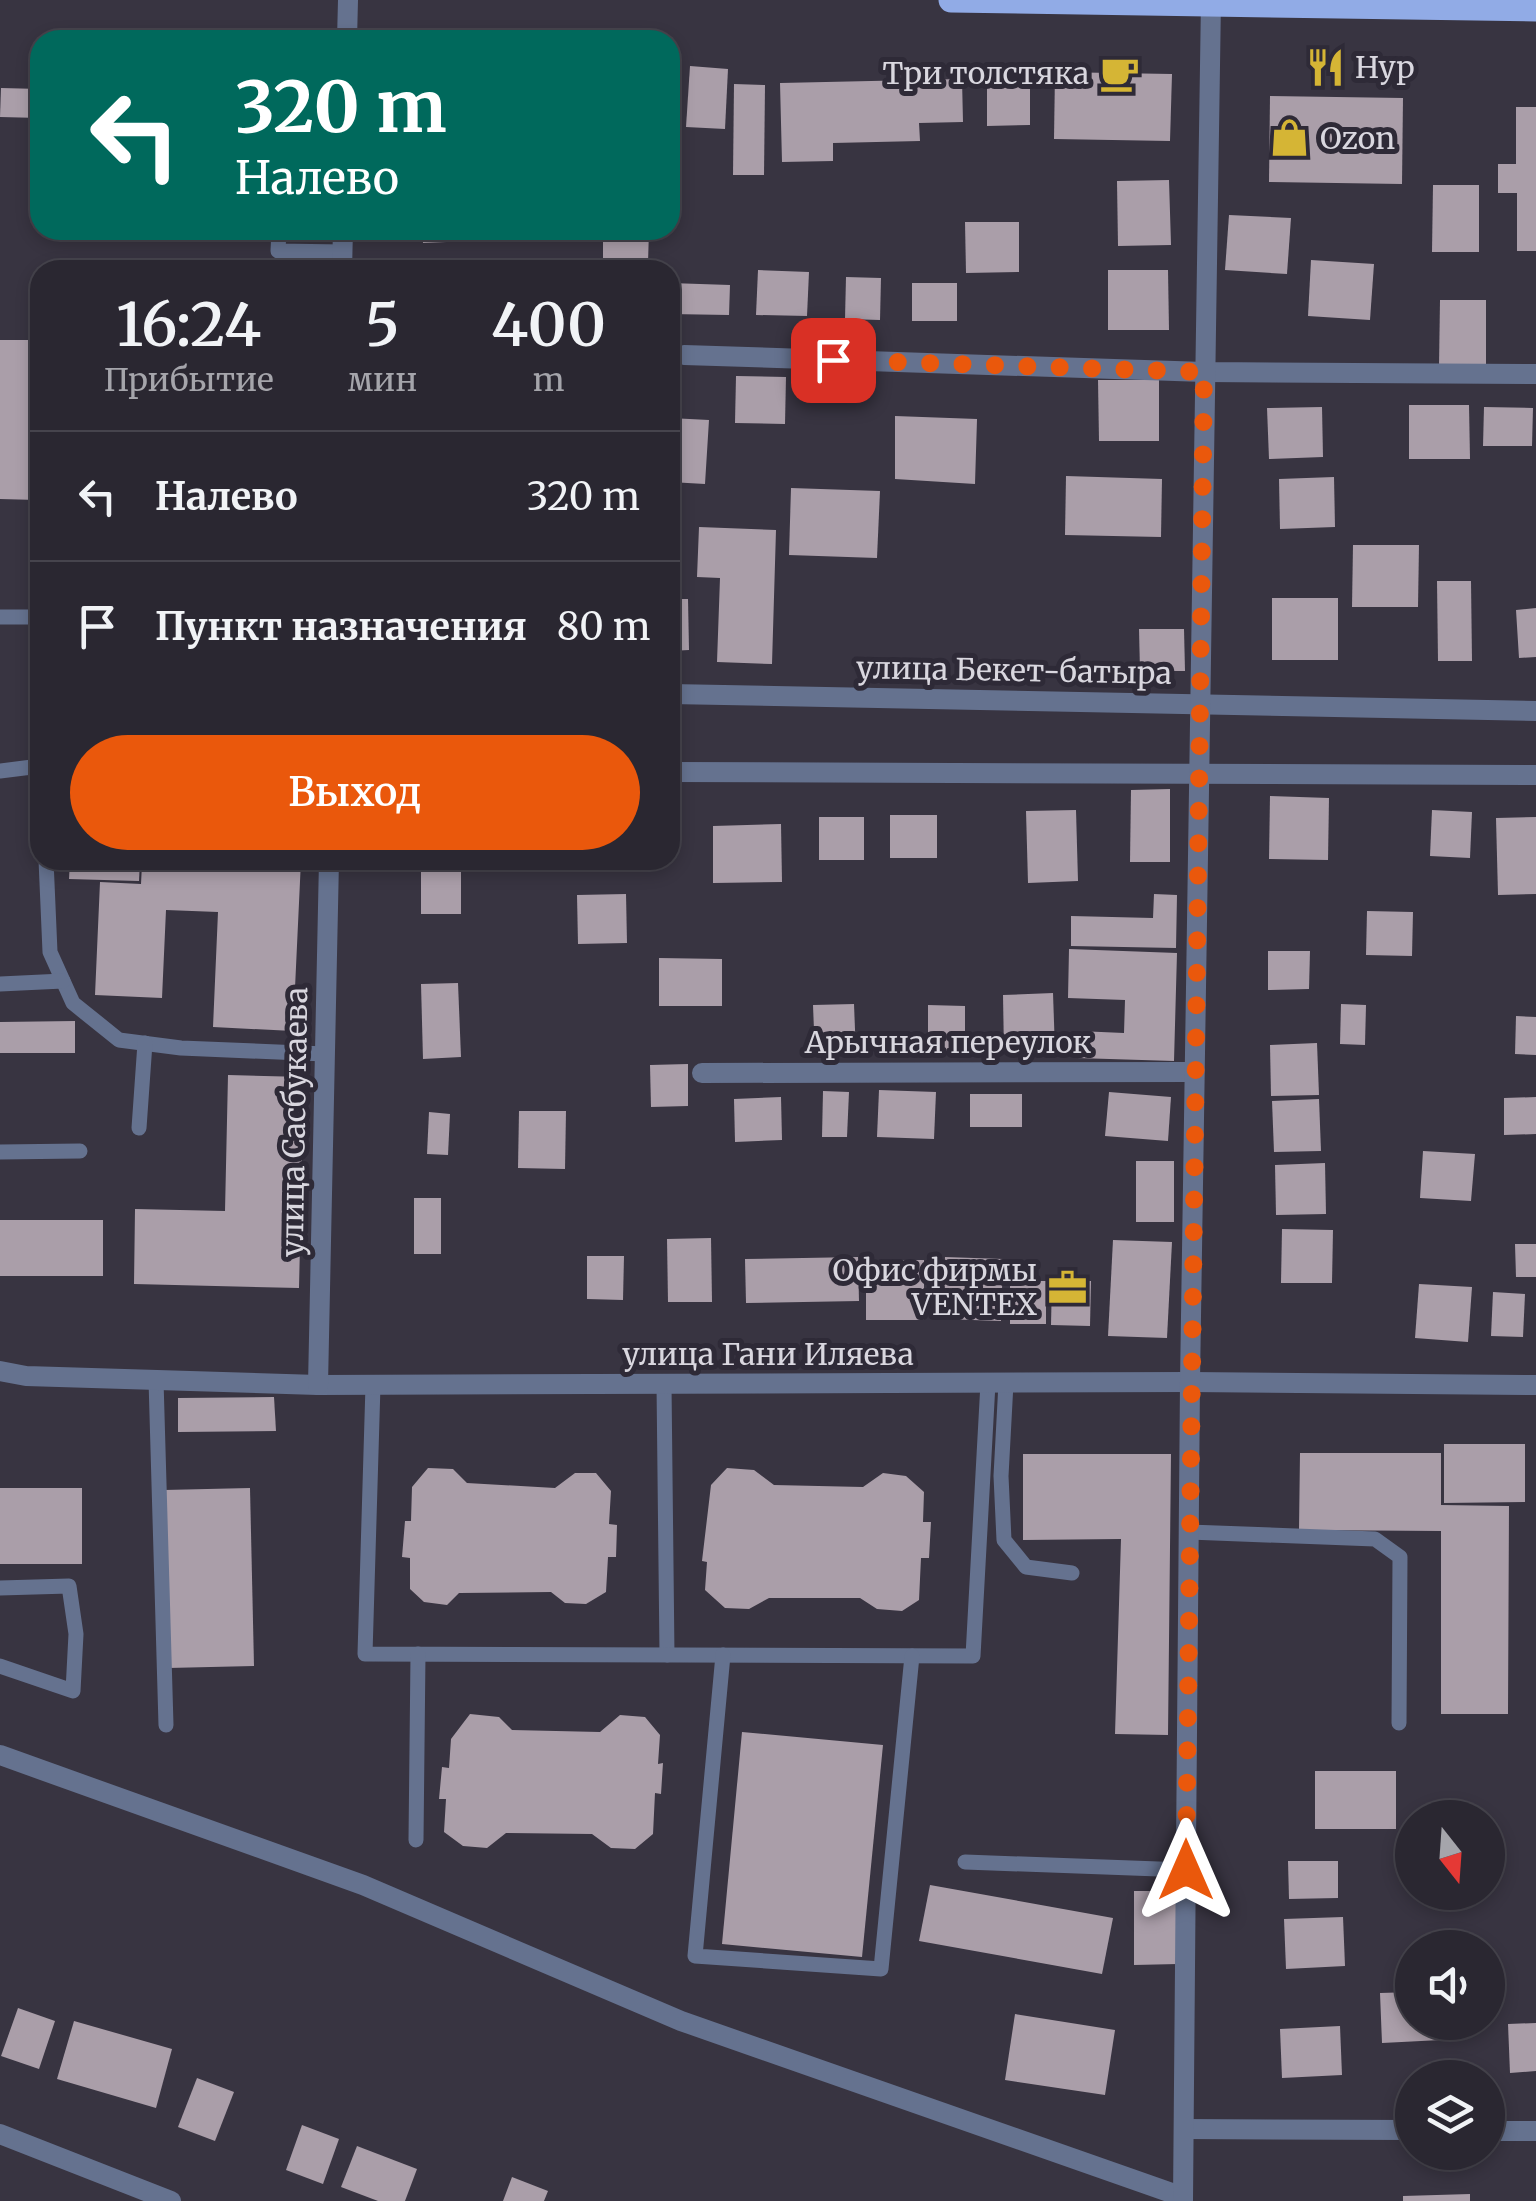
<!DOCTYPE html>
<html lang="ru">
<head>
<meta charset="utf-8">
<style>
  :root { --surface:#2a2731; --page:#322f39; --text:#f1f3f6; --muted:#a5a5ab; --line:#46444d; --accent:#ea580c }
  body { margin:0; font-family:Merriweather,serif; background:var(--page); color:var(--text); height:100vh; display:flex; flex-direction:column; font-size:38px; white-space:nowrap }
  * { box-sizing:border-box; margin:0 }
  p { font-size:32px; color:var(--muted) }
  .icon { flex:none; width:55px; height:55px; fill:none; stroke:currentColor; stroke-width:2; stroke-linecap:round; stroke-linejoin:round }
  .map { position:relative; flex:1; overflow:hidden }
  .details { position:absolute; left:30px; top:260px; width:650px; height:610px; display:flex; flex-direction:column; background:var(--surface); border-radius:30px; box-shadow:0 5px 15px #0003,0 0 0 2px var(--line) }
  .details>* { flex:none }
  .top-card { position:absolute; left:30px; top:30px; width:650px; height:210px; border-radius:30px; box-shadow:0 5px 15px #0003,0 0 0 2px var(--line); background:#00695c; color:#fff; overflow:hidden }
  .needle { width:65px; rotate:163deg }
  .controls { position:absolute; left:1395px; top:1800px; display:grid; gap:20px }
  .controls a { display:grid; place-items:center; width:110px; height:110px; border-radius:50%; background:var(--surface); box-shadow:0 5px 15px #0003,0 0 0 2px var(--line); font-size:50px }
  .pin { position:absolute; display:grid; place-items:center; width:85px; height:85px; color:#fff; margin:-42px; border-radius:20px; box-shadow:0 5px 15px #0006 }
  .me { position:absolute; width:110px; margin:-55px; rotate:0deg; stroke-linejoin:round; filter:drop-shadow(0 0 8px #0008) }
  .turn { display:flex; align-items:center; gap:35px; height:210px; padding:0 40px; font-size:45px }
  .turn .icon { width:130px; height:130px; stroke-width:2.5 }
  .turn b { display:block; font-size:70px; line-height:85px }
  .eta { display:flex; justify-content:space-evenly; align-items:center; height:170px; text-align:center }
  .eta b { font-size:60px; font-weight:600; line-height:70px }
  .button { display:flex; gap:20px; margin-top:auto; padding:20px 40px }
  .button a { flex:1; height:115px; border-radius:60px; background:var(--accent); color:#fff; font-size:40px; font-weight:600; line-height:115px; text-align:center }
  ul { padding:0; list-style:none }
  li { display:flex; align-items:center; gap:30px; height:130px; padding:0 40px; border-top:2px solid var(--line) }
  li div { flex:1 }
  li b { display:block; font-size:38px }
  li em { font-style:normal }
  .map>svg:first-child { display:block }
  .building { fill:#aa9ea9 }
  .lines { fill:none; stroke-linecap:round; stroke-linejoin:round }
  .service { stroke:#65728f; stroke-width:15 }
  .minor { stroke:#65728f; stroke-width:20 }
  .primary { stroke:#91abe6; stroke-width:25 }
  .route { stroke:#ea580c; stroke-width:18; stroke-dasharray:0 32.4 }
  .labels { text-anchor:middle; dominant-baseline:central; stroke-width:10; stroke-linejoin:round; paint-order:stroke }
  .poi-label { font-size:30px; fill:#d9d7df; stroke:#2e2a37; text-anchor:start }
  .street-label { font-size:30px; fill:#d9d7df; stroke:#2e2a37 }
</style>
</head>
<body>
<div class="map">
<svg width="1536" height="2201" viewBox="0 0 1536 2201">
  <rect width="100%" height="100%" fill="#383441"/>
  <g class="building">
    <polygon points="690,66 728,69 725,129 686,127"/>
    <polygon points="1055,72 1172,74 1170,141 1054,139"/>
    <polygon points="987,74 1030,74 1030,125 987,126"/>
    <polygon points="962,79 963,122 919,123 920,141 833,143 833,161 782,162 780,83"/>
    <polygon points="734,84 765,85 764,175 733,175"/>
    <polygon points="1,88 40,89 40,118 0,117"/>
    <polygon points="1270,96 1403,98 1402,184 1269,182"/>
    <polygon points="1516,107 1536,107 1536,251 1517,251 1517,193 1498,193 1498,164 1516,164"/>
    <polygon points="1169,180 1171,245 1118,246 1117,181"/>
    <polygon points="1433,185 1479,185 1479,252 1432,252"/>
    <polygon points="1229,215 1291,218 1287,274 1225,270"/>
    <polygon points="965,222 1019,222 1019,272 966,273"/>
    <polygon points="422,230 493,230 493,240 423,243"/>
    <polygon points="603,230 649,230 648,262 603,260"/>
    <polygon points="475,258 474,270 429,270 429,259"/>
    <polygon points="1311,260 1374,264 1370,320 1308,316"/>
    <polygon points="758,270 809,272 807,316 756,315"/>
    <polygon points="1108,270 1168,270 1169,330 1108,330"/>
    <polygon points="846,277 881,278 880,320 845,319"/>
    <polygon points="670,283 730,285 729,315 670,314"/>
    <rect x="912" y="283" width="45" height="38"/>
    <polygon points="1440,300 1486,300 1486,368 1439,367"/>
    <polygon points="0,340 40,340 37,500 0,499"/>
    <polygon points="736,376 786,377 785,424 735,423"/>
    <polygon points="1098,380 1159,380 1159,441 1099,441"/>
    <polygon points="1409,405 1469,405 1470,459 1409,459"/>
    <polygon points="1322,407 1323,457 1269,459 1267,408"/>
    <polygon points="1484,407 1533,408 1532,446 1483,446"/>
    <polygon points="895,416 977,419 975,484 895,479"/>
    <polygon points="670,418 709,420 705,484 670,482"/>
    <polygon points="1066,476 1162,479 1161,537 1065,535"/>
    <polygon points="1334,477 1335,527 1280,529 1279,479"/>
    <polygon points="791,488 880,491 877,558 789,555"/>
    <polygon points="699,527 776,530 772,664 717,662 720,578 697,577"/>
    <polygon points="1353,545 1419,545 1418,607 1352,607"/>
    <polygon points="1437,581 1471,581 1472,661 1438,661"/>
    <rect x="1272" y="598" width="66" height="62"/>
    <polygon points="670,599 688,599 689,650 670,651"/>
    <polygon points="1536,608 1536,657 1519,658 1516,610"/>
    <polygon points="1139,629 1184,629 1185,671 1140,671"/>
    <polygon points="1170,789 1170,862 1130,862 1131,790"/>
    <polygon points="1270,796 1329,798 1328,860 1269,859"/>
    <polygon points="1076,810 1078,881 1028,883 1026,811"/>
    <polygon points="1432,810 1472,812 1470,858 1430,856"/>
    <rect x="890" y="815" width="47" height="43"/>
    <rect x="819" y="817" width="45" height="43"/>
    <polygon points="1536,817 1536,894 1498,895 1496,818"/>
    <polygon points="781,824 782,882 713,883 713,826"/>
    <polygon points="70,860 140,860 139,881 69,879"/>
    <polygon points="218,860 301,860 293,1031 213,1027 218,912 166,910 162,998 95,995 100,882 141,884 142,864 218,867"/>
    <rect x="421" y="860" width="40" height="54"/>
    <polygon points="626,894 627,943 578,944 577,895"/>
    <polygon points="1154,894 1177,895 1176,948 1071,946 1071,916 1153,918"/>
    <polygon points="1367,911 1413,912 1412,956 1366,955"/>
    <polygon points="1069,949 1177,953 1174,1061 1077,1058 1078,1031 1124,1033 1125,1000 1068,998"/>
    <polygon points="1268,951 1310,951 1309,989 1268,990"/>
    <polygon points="659,958 722,959 722,1006 659,1006"/>
    <polygon points="458,983 461,1057 423,1059 421,984"/>
    <polygon points="1053,993 1055,1051 1004,1052 1003,995"/>
    <polygon points="854,1004 856,1055 815,1056 813,1005"/>
    <polygon points="1341,1004 1366,1005 1365,1045 1340,1044"/>
    <polygon points="928,1005 965,1006 965,1051 928,1051"/>
    <polygon points="1516,1016 1536,1017 1536,1055 1515,1054"/>
    <polygon points="75,1021 75,1053 0,1053 0,1022"/>
    <polygon points="1317,1043 1319,1095 1271,1096 1270,1045"/>
    <polygon points="688,1064 688,1106 651,1107 650,1065"/>
    <polygon points="228,1075 304,1077 299,1288 134,1284 135,1209 225,1211"/>
    <polygon points="879,1090 936,1092 934,1139 877,1137"/>
    <polygon points="823,1091 849,1092 847,1137 822,1137"/>
    <polygon points="1109,1092 1171,1097 1168,1141 1105,1136"/>
    <rect x="970" y="1094" width="52" height="33"/>
    <polygon points="781,1097 782,1140 735,1142 734,1099"/>
    <polygon points="1536,1097 1536,1134 1504,1135 1504,1098"/>
    <polygon points="1319,1099 1321,1151 1274,1152 1272,1101"/>
    <polygon points="519,1111 566,1111 565,1169 518,1168"/>
    <polygon points="429,1112 450,1114 448,1155 427,1154"/>
    <polygon points="1423,1151 1475,1154 1471,1201 1420,1198"/>
    <rect x="1136" y="1161" width="38" height="61"/>
    <polygon points="1325,1163 1326,1214 1276,1215 1275,1165"/>
    <rect x="414" y="1198" width="27" height="56"/>
    <rect x="0" y="1220" width="103" height="56"/>
    <polygon points="1282,1229 1333,1230 1332,1283 1281,1283"/>
    <polygon points="711,1238 712,1302 668,1302 667,1239"/>
    <polygon points="1113,1240 1172,1242 1167,1338 1108,1336"/>
    <polygon points="1515,1244 1536,1244 1536,1277 1516,1277"/>
    <polygon points="587,1256 624,1256 623,1300 587,1299"/>
    <polygon points="858,1257 859,1301 746,1303 745,1259"/>
    <polygon points="945,1257 1003,1259 1001,1321 943,1319"/>
    <rect x="866" y="1260" width="58" height="60"/>
    <polygon points="1052,1280 1091,1281 1090,1326 1051,1325"/>
    <rect x="1010" y="1281" width="36" height="43"/>
    <polygon points="1419,1284 1472,1287 1468,1342 1415,1338"/>
    <polygon points="1493,1292 1525,1294 1523,1337 1491,1336"/>
    <polygon points="274,1397 276,1431 178,1432 178,1398"/>
    <polygon points="1444,1444 1525,1444 1525,1502 1444,1503"/>
    <polygon points="1300,1453 1441,1453 1441,1505 1509,1506 1508,1714 1441,1714 1441,1531 1299,1530"/>
    <polygon points="1023,1454 1171,1454 1168,1735 1115,1734 1121,1539 1023,1540"/>
    <polygon points="428,1468 453,1469 467,1483 555,1488 575,1473 596,1473 611,1491 609,1524 617,1525 616,1557 608,1557 606,1592 586,1604 565,1603 551,1592 459,1593 447,1605 424,1602 410,1589 410,1558 402,1557 405,1521 411,1521 412,1487"/>
    <polygon points="727,1468 754,1470 774,1485 863,1487 883,1473 906,1476 924,1492 923,1522 931,1522 929,1558 921,1558 919,1600 902,1611 877,1609 860,1598 769,1598 749,1609 725,1608 705,1590 707,1562 702,1561 711,1485"/>
    <rect x="0" y="1488" width="82" height="76"/>
    <polygon points="250,1488 254,1666 168,1668 164,1490"/>
    <polygon points="470,1714 499,1717 512,1730 600,1732 620,1715 645,1717 660,1735 658,1764 663,1763 661,1794 655,1793 653,1834 635,1849 611,1848 592,1834 506,1833 487,1848 463,1846 444,1832 446,1799 439,1799 442,1767 449,1768 451,1739"/>
    <polygon points="742,1732 883,1745 862,1957 722,1944"/>
    <rect x="1315" y="1771" width="81" height="58"/>
    <polygon points="1288,1861 1338,1861 1338,1898 1289,1899"/>
    <polygon points="930,1885 1113,1918 1102,1974 919,1941"/>
    <polygon points="1134,1891 1177,1891 1178,1964 1134,1965"/>
    <polygon points="1343,1917 1345,1966 1286,1969 1284,1919"/>
    <polygon points="1412,1992 1412,2022 1441,2022 1441,2040 1382,2043 1380,1993"/>
    <polygon points="18,2008 55,2021 39,2069 1,2056"/>
    <polygon points="1015,2014 1115,2030 1105,2095 1005,2080"/>
    <polygon points="74,2021 172,2049 156,2108 57,2079"/>
    <polygon points="1536,2023 1536,2071 1510,2073 1508,2024"/>
    <polygon points="1340,2026 1342,2075 1282,2078 1280,2029"/>
    <polygon points="197,2078 234,2092 215,2141 178,2127"/>
    <polygon points="302,2125 339,2139 323,2184 286,2170"/>
    <polygon points="357,2146 417,2169 405,2201 378,2201 341,2187"/>
    <polygon points="512,2177 548,2191 544,2201 503,2201"/>
    <polygon points="1470,2194 1470,2201 1403,2201 1403,2196"/>
  </g>
  <g class="lines">
    <g class="service">
      <polyline points="279,230 278,251 343,252"/>
      <polyline points="0,617 40,617"/>
      <polyline points="0,771 40,766"/>
      <polyline points="46,860 50,952 73,1003 119,1040 181,1048 325,1054"/>
      <polyline points="0,984 63,981"/>
      <polyline points="139,1128 145,1043"/>
      <polyline points="0,1152 80,1151"/>
      <polyline points="156,1380 166,1725"/>
      <polyline points="1006,1383 1001,1476 1004,1540 1026,1567 1072,1573"/>
      <polyline points="664,1384 667,1655"/>
      <polyline points="373,1385 365,1654 973,1656 988,1383"/>
      <polyline points="1189,1532 1375,1539 1400,1557 1399,1723"/>
      <polyline points="0,1588 69,1586 76,1634 73,1691 0,1666"/>
      <polyline points="723,1655 695,1956 881,1969 912,1656"/>
      <polyline points="416,1840 418,1654"/>
      <polyline points="965,1862 1186,1870"/>
    </g>
    <g class="minor">
      <polyline points="347,40 348,0"/>
      <polyline points="342,270 343,230"/>
      <polyline points="684,355 1205,372 1536,374"/>
      <polyline points="670,694 1536,711"/>
      <polyline points="670,772 1536,775"/>
      <polyline points="702,1073 1194,1072"/>
      <polyline points="0,1371 26,1376 318,1385 1190,1382 1536,1385"/>
      <polyline points="318,1385 329,860"/>
      <polyline points="0,1755 363,1885 681,2021 1183,2197"/>
      <polyline points="1184,2129 1412,2130"/>
      <polyline points="1488,2131 1536,2131"/>
      <polyline points="0,2134 171,2201"/>
      <polyline points="1183,2201 1190,1382 1211,0"/>
    </g>
    <polyline class="primary" points="951,0 1536,9"/>
  </g>
  <g class="lines">
    <polyline class="route" points="833,360 1204,372 1186,1870"/>
  </g>
  <defs>
    <symbol id="restaurant-bare" viewBox="-9 -9 18 18"><path d="M-5-6h1v4h1v-4h1v4h1v-4h1v5L-1.5 .5V6h-2V.5L-5-1ZM5-6V6H3V1.5H1.5Q1.5-4 5-6Z" fill="#d5b535" stroke="#2e2a37" stroke-width="2.5" paint-order="stroke"/></symbol>
    <symbol id="cafe-bare" viewBox="-9 -9 18 18"><path d="M-5.5-4.5H6V0H3Q3 3.5 0 3.5H-2.5Q-5.5 3.5-5.5 0ZM3-3.2v2h1.7v-2ZM-6 4.5H4V6H-6Z" fill="#d5b535" stroke="#2e2a37" stroke-width="2.5" paint-order="stroke"/></symbol>
    <symbol id="shop-bare" viewBox="-9 -9 18 18"><path d="M-5-2.5h2.3a2.7 3.5 0 0 1 5.4 0H5L5.5 6h-11ZM-1.5-2.5h3a1.5 2.3 0 0 0-3 0Z" fill="#d5b535" stroke="#2e2a37" stroke-width="2.5" paint-order="stroke"/></symbol>
    <symbol id="office-bare" viewBox="-9 -9 18 18"><path d="M-6-3h4V-5.5h4V-3h4V5H-6ZM-1-4.5V-3h2v-1.5ZM-6 0V1H6V0Z" fill="#d5b535" stroke="#2e2a37" stroke-width="2.5" paint-order="stroke"/></symbol>
  </defs>
  <g fill-rule="evenodd">
    <use href="#restaurant-bare" x="1298" y="40" width="55" height="55"/>
    <use href="#cafe-bare" x="1092" y="46" width="55" height="55"/>
    <use href="#shop-bare" x="1262" y="110" width="55" height="55"/>
    <use href="#office-bare" x="1040" y="1260" width="55" height="55"/>
  </g>
  <g class="labels">
    <g class="poi-label">
      <text x="1355" y="67">Нур</text>
      <text x="1089" y="73" text-anchor="end">Три толстяка</text>
      <text x="1320" y="138">Ozon</text>
      <text x="1037" y="1270" text-anchor="end">Офис фирмы<tspan x="1037" dy="34">VENTEX</tspan></text>
    </g>
    <g class="street-label">
      <text transform="translate(1014 670) rotate(1)">улица Бекет-батыра</text>
      <text x="948" y="1042">Арычная переулок</text>
      <text transform="translate(294 1122) rotate(-89)">улица Сасбукаева</text>
      <text x="768" y="1354">улица Гани Иляева</text>
    </g>
  </g>
</svg>
<div class="controls">
<a><svg class="needle" viewBox="-14 -14 28 28"><path d="M0-13l5 13h-10z" fill="#e53935"/><path d="M0 13l5-13h-10z" fill="#a5a5ab"/></svg></a>
<a><svg class="icon" aria-label="sound" viewBox="0 0 24 24"><path d="M4 9h4l5-4v14l-5-4H4zM17 9q2 3 0 6"/></svg></a>
<a><svg class="icon" aria-label="layers" viewBox="0 0 24 24"><path d="M12 4l9 5-9 5-9-5zM3 14l9 5 9-5"/></svg></a>
</div>
<div class="pin" style="left:833px;top:360px;background:#d93025"><svg class="icon" aria-label="arrive" viewBox="0 0 24 24"><path d="M6 21V4h12l-3 4 3 4H6"/></svg></div>
<svg class="me" style="left:1186px;top:1870px" viewBox="-20 -20 40 40"><path d="M0-17L14 15 0 8-14 15z" fill="#ea580c" stroke="#fff" stroke-width="4"/></svg>
<div class="top-card">
<div class="turn"><svg class="icon" aria-label="left" viewBox="0 0 24 24"><path d="M17 20v-9H6M10 6l-5 5 5 5"/></svg><div><b>320 m</b>Налево</div></div>
</div>
<section class="details">
<div class="eta">
<div><b>16:24</b><p>Прибытие</p></div>
<div><b>5</b><p>мин</p></div>
<div><b>400</b><p>m</p></div>
</div>
<ul>
<li><svg class="icon" aria-label="left" viewBox="0 0 24 24"><path d="M17 20v-9H6M10 6l-5 5 5 5"/></svg><div><b>Налево</b></div><em>320 m</em></li>
<li><svg class="icon" aria-label="arrive" viewBox="0 0 24 24"><path d="M6 21V4h12l-3 4 3 4H6"/></svg><div><b>Пункт назначения</b></div><em>80 m</em></li>
</ul>
<div class="button"><a>Выход</a></div>
</section>
</div>
</body>
</html>
